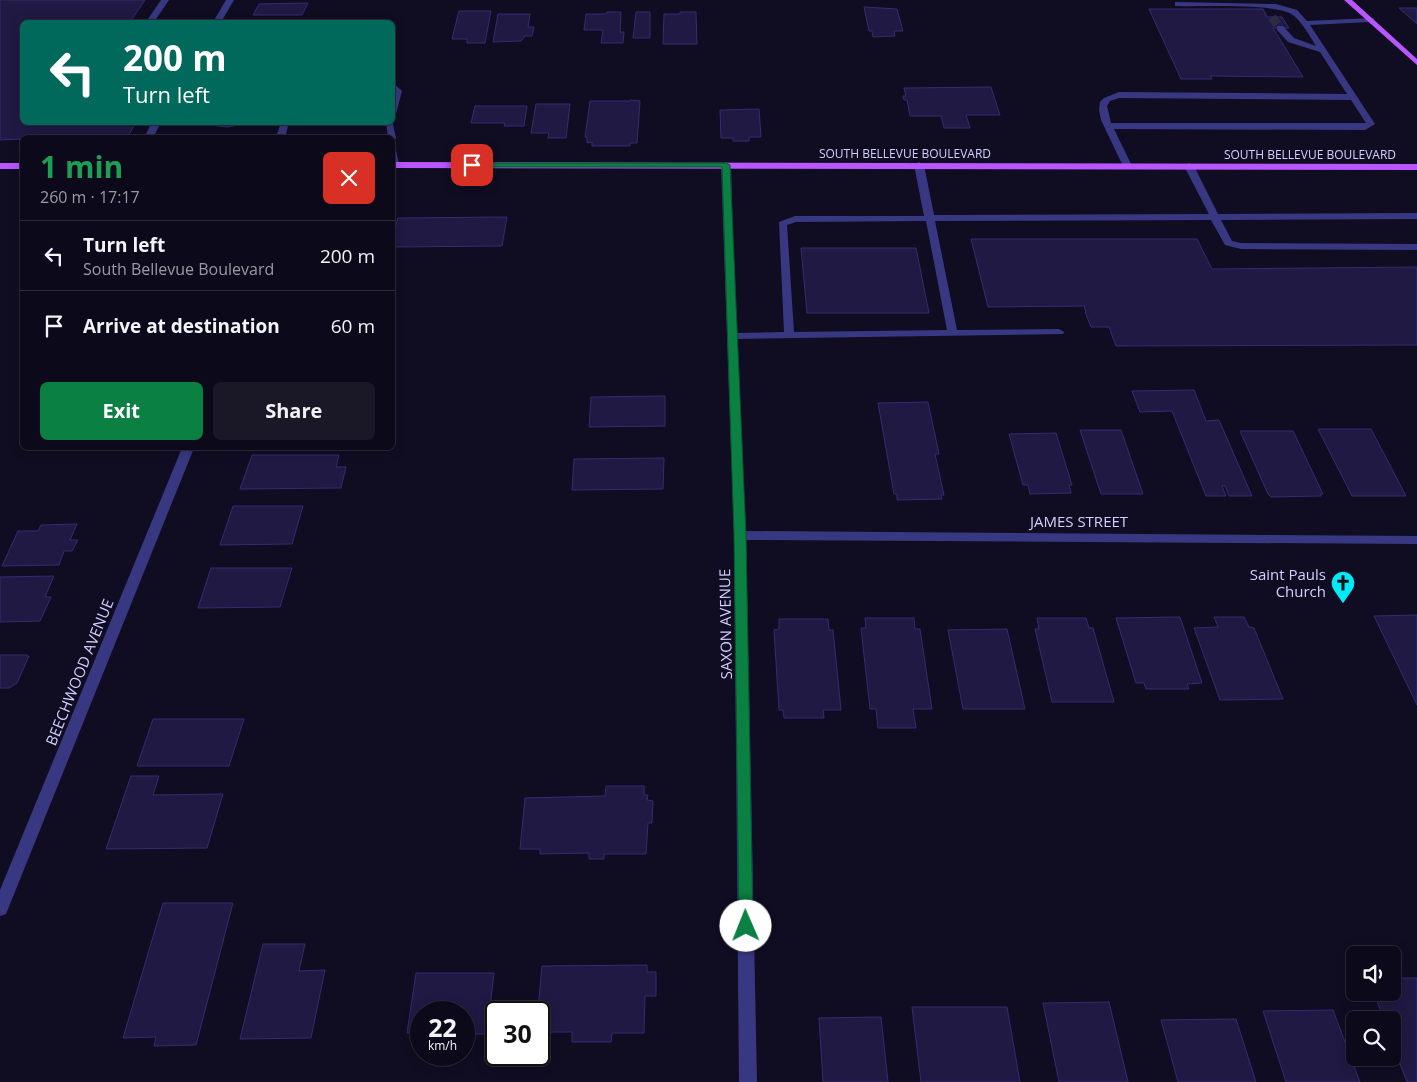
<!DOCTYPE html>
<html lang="en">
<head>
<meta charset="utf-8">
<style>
  :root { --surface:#0c0a1a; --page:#1a1827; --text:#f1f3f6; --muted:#9a9aa2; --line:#2c2b39; --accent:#0b8043 }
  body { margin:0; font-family:"Open Sans",sans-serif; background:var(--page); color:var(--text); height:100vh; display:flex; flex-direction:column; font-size:19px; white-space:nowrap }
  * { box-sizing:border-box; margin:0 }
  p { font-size:16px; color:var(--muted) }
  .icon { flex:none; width:28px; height:28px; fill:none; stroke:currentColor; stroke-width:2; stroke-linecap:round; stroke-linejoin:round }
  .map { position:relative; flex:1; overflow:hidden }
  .details { position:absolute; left:20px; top:135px; width:375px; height:315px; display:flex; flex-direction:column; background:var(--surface); border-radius:8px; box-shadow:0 2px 12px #0003,0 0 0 1px var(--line) }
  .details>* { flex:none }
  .guide { position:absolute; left:20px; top:20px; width:375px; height:105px; border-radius:8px; box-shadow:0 2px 12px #0003,0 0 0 1px var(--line); background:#00695c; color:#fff; overflow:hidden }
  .controls { position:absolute; left:1346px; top:946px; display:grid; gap:10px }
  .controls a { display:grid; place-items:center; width:55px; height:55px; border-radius:8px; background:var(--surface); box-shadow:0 2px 12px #0003,0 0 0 1px var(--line); font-size:25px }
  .speed { position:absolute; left:410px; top:1001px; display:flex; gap:10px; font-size:25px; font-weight:700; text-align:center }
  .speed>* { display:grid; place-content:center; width:65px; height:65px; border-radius:50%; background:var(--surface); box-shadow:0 2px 12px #0003,0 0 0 1px var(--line); line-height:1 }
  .speed small { font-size:12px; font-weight:400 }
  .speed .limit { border:2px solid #111; border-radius:8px; background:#fff; color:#111 }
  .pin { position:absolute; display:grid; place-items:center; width:42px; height:42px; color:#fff; margin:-21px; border-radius:10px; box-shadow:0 2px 8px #0006 }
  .me { position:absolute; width:55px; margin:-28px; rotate:359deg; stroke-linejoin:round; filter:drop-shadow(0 0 4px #0008) }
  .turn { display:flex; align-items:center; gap:18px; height:105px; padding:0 20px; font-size:22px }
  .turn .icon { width:65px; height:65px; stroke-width:2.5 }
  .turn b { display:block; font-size:35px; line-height:42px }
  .round { display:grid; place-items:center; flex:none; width:52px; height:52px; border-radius:8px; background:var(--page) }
  .overview { display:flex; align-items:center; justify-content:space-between; height:85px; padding:0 20px }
  h1 { font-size:30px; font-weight:700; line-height:38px; color:#1e9e55 }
  .action { display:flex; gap:10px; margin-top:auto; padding:10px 20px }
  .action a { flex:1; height:58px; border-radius:8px; background:var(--accent); color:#fff; font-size:20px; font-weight:700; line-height:58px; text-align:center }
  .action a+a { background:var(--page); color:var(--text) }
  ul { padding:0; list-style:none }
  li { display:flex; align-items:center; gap:15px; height:70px; padding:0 20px; border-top:1px solid var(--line) }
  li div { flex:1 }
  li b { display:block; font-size:19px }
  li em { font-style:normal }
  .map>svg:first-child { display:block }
  .building { fill:#201944; stroke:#362b70 }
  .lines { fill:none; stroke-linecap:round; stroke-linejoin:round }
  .minor-tunnel { stroke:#2d2a44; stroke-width:9; stroke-dasharray:9 4.5; stroke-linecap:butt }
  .minor { fill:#383882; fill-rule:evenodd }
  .major { fill:#b956ff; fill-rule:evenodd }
  .route { fill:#0b8043; stroke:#07532c }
  .labels { text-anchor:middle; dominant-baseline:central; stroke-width:5; stroke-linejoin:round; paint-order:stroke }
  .far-street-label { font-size:12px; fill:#d2cfff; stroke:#100d23 }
  .street-label { font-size:15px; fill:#d2cfff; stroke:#100d23 }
  .poi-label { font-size:15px; fill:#d2cfff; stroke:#100d23; text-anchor:end }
</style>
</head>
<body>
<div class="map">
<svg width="1417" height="1082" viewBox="0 0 1417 1082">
  <rect width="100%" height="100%" fill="#100d23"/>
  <g class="building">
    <polygon points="0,0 145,0 130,22 22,22 22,122 136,122 127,138 22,138 22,139 0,140"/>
    <polygon points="308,3 302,15 253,15 259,4"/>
    <polygon points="864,7 897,9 903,31 894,31 895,36 873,37 872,31 869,31"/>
    <polygon points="1399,8 1417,8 1417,24"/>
    <polygon points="1149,9 1263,9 1267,17 1282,17 1289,28 1273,28 1303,77 1210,76 1212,79 1181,79"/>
    <polygon points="459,11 491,11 485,43 467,43 467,39 452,39"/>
    <polygon points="607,12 621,12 620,32 624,32 623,43 601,43 603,30 584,30 586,14 606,14"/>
    <polygon points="636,12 650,12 650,38 633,38"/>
    <polygon points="680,12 696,12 697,44 663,44 664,14 680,14"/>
    <polygon points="498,14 530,14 528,27 534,27 532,36 525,36 521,41 493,42"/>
    <polygon points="991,87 1000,115 966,115 970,128 944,128 941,116 910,116 907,100 904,100 903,96 906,96 904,88"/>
    <polygon points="630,100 640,101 637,143 630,143 630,146 592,146 592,142 587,143 587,137 585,137 590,101 630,101"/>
    <polygon points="536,104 570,104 566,138 548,138 549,133 531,133"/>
    <polygon points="475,106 527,106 524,126 504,126 505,123 471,123"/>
    <polygon points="759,109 761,137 749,137 749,141 733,141 733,138 721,138 720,110"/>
    <polygon points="207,122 252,122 228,127 217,126"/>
    <polygon points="507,217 502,246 392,247 392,238 398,218"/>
    <polygon points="971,239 1197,239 1212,269 1417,267 1417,345 1116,346 1109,327 1091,327 1085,312 1086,312 1084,306 988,307"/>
    <polygon points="801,248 916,248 929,313 807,313"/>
    <polygon points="1194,390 1206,421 1219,420 1252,496 1229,496 1225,486 1222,486 1226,496 1206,496 1172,411 1140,412 1132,391"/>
    <polygon points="665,396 665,426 589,427 591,397"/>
    <polygon points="928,402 939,454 935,454 944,495 941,495 942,499 897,500 897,494 894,494 878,403"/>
    <polygon points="1318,429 1371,429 1406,496 1352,496"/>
    <polygon points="1080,430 1121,430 1143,494 1101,494"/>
    <polygon points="1240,431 1293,431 1323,494 1320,494 1321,496 1271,497 1268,494"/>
    <polygon points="1056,433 1072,485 1069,485 1071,493 1030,494 1028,485 1023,485 1009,434"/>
    <polygon points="252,455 339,455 336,467 346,467 341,488 240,489"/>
    <polygon points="664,458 663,489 572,490 574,459"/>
    <polygon points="233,506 303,506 292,544 220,545"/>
    <polygon points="77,524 70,540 78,540 72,551 64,551 59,565 2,566 18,531 38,531 41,525"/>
    <polygon points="211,568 292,568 280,607 198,608"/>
    <polygon points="54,576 45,597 51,597 40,621 0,622 0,577"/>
    <polygon points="1417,615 1417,705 1374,616"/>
    <polygon points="1180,617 1202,683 1187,684 1189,689 1146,689 1144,683 1136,683 1116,618"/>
    <polygon points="1214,617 1244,617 1249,627 1254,628 1283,699 1220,700 1194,628 1218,627"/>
    <polygon points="865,618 914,618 915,629 920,629 932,709 913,709 916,728 878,728 876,709 870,709 861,628 866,628"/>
    <polygon points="1037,618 1086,618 1089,628 1093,628 1114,702 1052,702 1035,629 1039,629"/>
    <polygon points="779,619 828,619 829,630 833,630 841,710 823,710 824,718 784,718 783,710 779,710 774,630 779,629"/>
    <polygon points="1007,629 1025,709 963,709 948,630"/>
    <polygon points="0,655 27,655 26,656 29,656 17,683 9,688 0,688"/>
    <polygon points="153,719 244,719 229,766 137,766"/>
    <polygon points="131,776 159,776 153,795 223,794 207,848 106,849"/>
    <polygon points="606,786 644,786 644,795 648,795 647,800 653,801 652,823 648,823 646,854 604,854 604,859 589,859 589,853 540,854 540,849 520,849 525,798 605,796"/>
    <polygon points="163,903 233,903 196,1045 154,1046 156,1037 123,1038"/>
    <polygon points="263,944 305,944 299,971 325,970 311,1038 240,1039"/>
    <polygon points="647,965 647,972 656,972 656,996 645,996 644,1033 612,1033 611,1042 572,1042 572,1032 540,1032 543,1008 538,1008 542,966"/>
    <polygon points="416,973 494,973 487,1034 464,1034 464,1012 421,1012 421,1033 407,1033"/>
    <polygon points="1392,978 1417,978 1417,1082 1407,1082 1392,1043 1392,1020 1384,1020 1377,1001 1385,1001 1382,992 1392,992"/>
    <polygon points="1109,1002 1128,1082 1059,1082 1043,1003"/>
    <polygon points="912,1007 1007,1007 1020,1082 921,1082"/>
    <polygon points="1333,1010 1360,1082 1286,1082 1263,1011"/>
    <polygon points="881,1017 888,1082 823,1082 819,1018"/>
    <polygon points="1236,1019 1256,1082 1178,1082 1161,1020"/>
  </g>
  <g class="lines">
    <polyline class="minor-tunnel" points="1272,17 1280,28"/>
    <g class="minor">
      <polygon points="161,0 169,0 154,22 146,22"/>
      <polygon points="226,0 234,0 221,22 213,22"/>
      <path d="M1175,2L1276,4L1297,10L1307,21L1373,18L1374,20L1370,22L1310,25L1375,124L1365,130L1114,129L1132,166L1127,169L1124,168L1101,120L1099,110L1100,102L1104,98L1119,92L1347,94L1320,52L1288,42L1277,30V26H1283L1294,38L1316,46C1309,35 1303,23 1293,15C1277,3 1201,7 1178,6H1175ZM1119,98L1351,100L1366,123H1111L1107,106L1110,101Z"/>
      <polygon points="392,82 402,91 396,114 392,116"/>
      <polygon points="392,120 396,138 392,141 392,138 388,138 386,122 392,122"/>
      <polygon points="152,122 161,122 153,138 144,138"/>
      <polygon points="281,122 289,122 285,138 276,138"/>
      <polygon points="392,147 396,150 399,165 394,168"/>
      <path d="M726,162L731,165L736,333L784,332L779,222L795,216H924L914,165L919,162L924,165L934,215L1209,214L1184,166L1189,163L1194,166L1218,214L1417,213V219L1221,220L1232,241L1241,243L1417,244V250L1241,249L1225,245L1211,220L935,221L957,330L1059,329L1064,332L1063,334L736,339L746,531L1417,536V544L746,540L757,1082H739L734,535L721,165ZM926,221L947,330L794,332L787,225L796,222Z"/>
      <polygon points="182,448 194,448 8,909 6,914 0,916 0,890"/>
    </g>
    <g class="major">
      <polygon points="1344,0 1352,0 1417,59 1417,65"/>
      <polygon points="392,162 1417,164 1417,170 392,168"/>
      <rect x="0" y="163" width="22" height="6"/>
    </g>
  </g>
  <polygon class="route" points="469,163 726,163 730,165 746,535 753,926 751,931 746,932 741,931 739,926 734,535 722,167 472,167 469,166"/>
  <defs>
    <symbol id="church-pin" viewBox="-11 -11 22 30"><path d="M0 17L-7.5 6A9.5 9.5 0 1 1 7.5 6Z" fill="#00ebfa" stroke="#100d23"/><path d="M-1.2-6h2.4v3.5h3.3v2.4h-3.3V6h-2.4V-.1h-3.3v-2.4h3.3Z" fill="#111"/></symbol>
  </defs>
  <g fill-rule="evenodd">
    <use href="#church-pin" x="1329" y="569" width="28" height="38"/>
  </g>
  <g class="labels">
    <g class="far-street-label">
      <text x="905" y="153">SOUTH BELLEVUE BOULEVARD</text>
      <text x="1310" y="154">SOUTH BELLEVUE BOULEVARD</text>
    </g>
    <g class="street-label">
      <text x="1079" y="521">JAMES STREET</text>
      <text transform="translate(725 624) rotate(-91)">SAXON AVENUE</text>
      <text transform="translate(79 672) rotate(-68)">BEECHWOOD AVENUE</text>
    </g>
    <g class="poi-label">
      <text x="1326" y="574">Saint Pauls<tspan x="1326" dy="17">Church</tspan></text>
    </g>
  </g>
</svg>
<div class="controls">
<a><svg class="icon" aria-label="sound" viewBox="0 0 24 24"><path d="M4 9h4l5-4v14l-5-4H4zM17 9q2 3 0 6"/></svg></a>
<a><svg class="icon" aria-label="search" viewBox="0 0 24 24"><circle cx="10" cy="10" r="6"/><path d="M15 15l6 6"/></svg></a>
</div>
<div class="speed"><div>22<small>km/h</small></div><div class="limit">30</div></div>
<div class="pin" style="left:472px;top:165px;background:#d93025"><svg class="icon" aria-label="arrive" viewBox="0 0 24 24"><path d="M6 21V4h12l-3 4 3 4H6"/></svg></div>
<svg class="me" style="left:746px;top:926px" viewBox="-20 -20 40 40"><circle r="19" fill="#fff"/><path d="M0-13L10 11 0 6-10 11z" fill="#0b8043"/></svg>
<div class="guide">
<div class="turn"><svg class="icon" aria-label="left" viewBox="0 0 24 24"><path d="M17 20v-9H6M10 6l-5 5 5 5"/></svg><div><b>200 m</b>Turn left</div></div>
</div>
<section class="details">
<div class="overview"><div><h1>1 min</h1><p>260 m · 17:17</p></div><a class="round" style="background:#d93025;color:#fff"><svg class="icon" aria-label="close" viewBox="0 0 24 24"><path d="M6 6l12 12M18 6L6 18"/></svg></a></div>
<ul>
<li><svg class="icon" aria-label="left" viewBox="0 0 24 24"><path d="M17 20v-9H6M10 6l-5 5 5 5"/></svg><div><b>Turn left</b><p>South Bellevue Boulevard</p></div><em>200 m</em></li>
<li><svg class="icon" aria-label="arrive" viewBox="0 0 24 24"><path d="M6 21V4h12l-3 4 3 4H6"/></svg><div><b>Arrive at destination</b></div><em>60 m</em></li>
</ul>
<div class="action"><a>Exit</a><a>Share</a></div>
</section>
</div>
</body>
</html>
